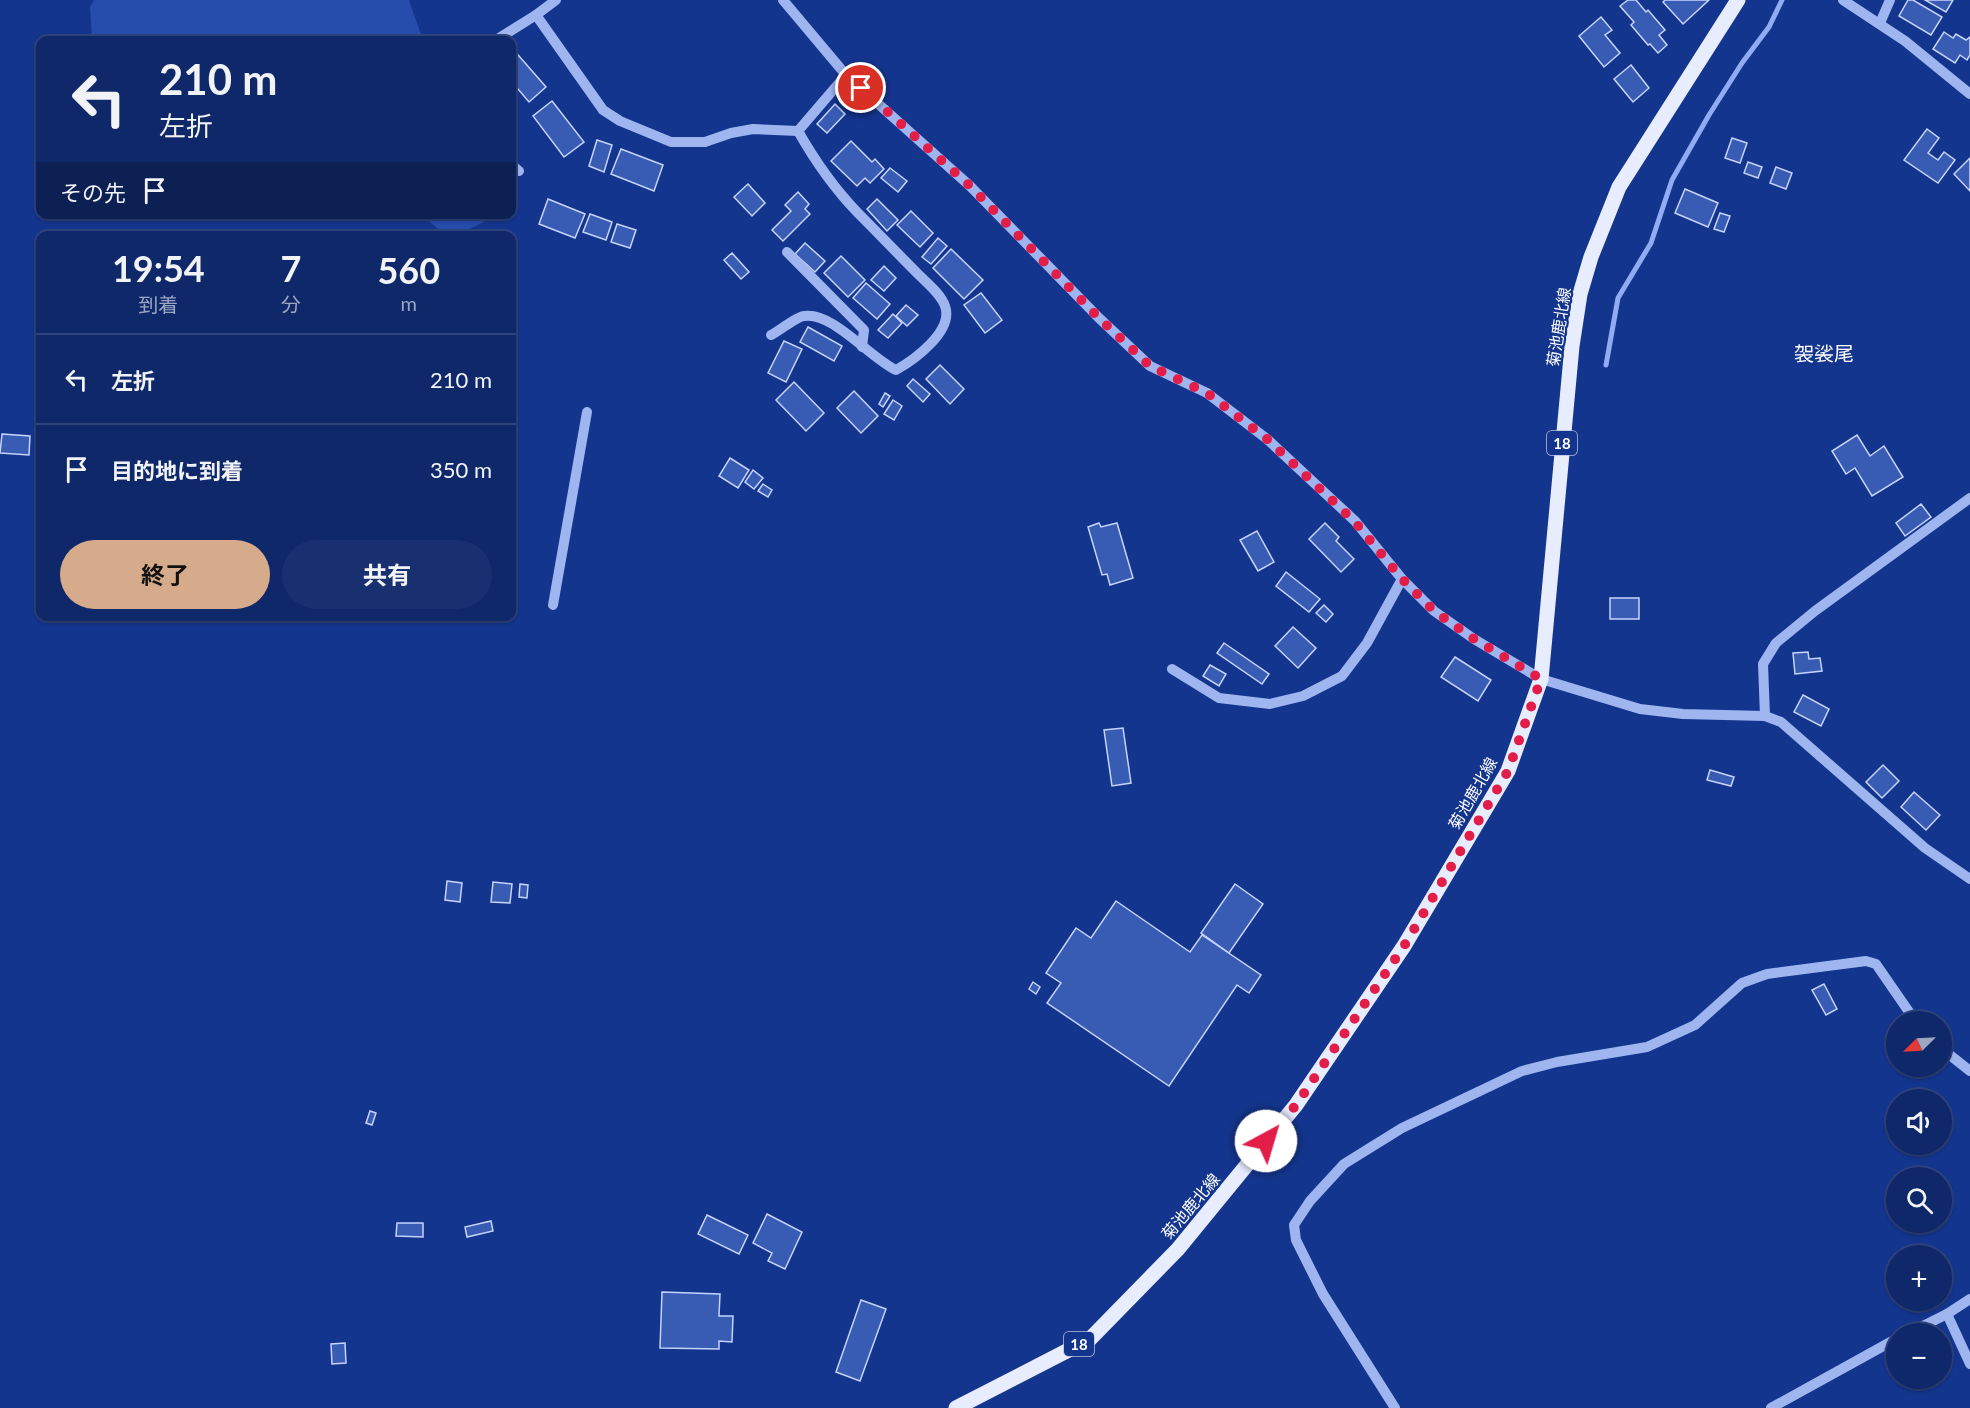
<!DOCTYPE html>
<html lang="ja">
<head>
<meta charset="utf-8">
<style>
  :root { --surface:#0f286a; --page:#183070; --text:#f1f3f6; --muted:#9ba6c1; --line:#2f447e; --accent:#d6ab8b }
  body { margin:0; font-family:Lato,"Noto Sans JP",sans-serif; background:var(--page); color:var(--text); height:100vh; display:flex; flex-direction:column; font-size:22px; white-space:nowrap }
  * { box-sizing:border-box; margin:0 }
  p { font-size:20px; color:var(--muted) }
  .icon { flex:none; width:33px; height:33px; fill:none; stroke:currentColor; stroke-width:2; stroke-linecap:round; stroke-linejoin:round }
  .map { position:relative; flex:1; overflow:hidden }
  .side { position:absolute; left:36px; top:231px; width:480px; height:390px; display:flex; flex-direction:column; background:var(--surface); border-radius:12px; box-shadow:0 2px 4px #0004,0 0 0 2px var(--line) }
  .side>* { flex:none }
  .top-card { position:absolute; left:36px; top:36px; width:480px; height:183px; border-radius:12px; box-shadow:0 2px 4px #0004,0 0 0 2px var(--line); background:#0f286a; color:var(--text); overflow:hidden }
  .needle { width:39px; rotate:246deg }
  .buttons { position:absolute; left:1886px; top:1011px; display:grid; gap:12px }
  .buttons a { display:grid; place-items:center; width:66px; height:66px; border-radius:50%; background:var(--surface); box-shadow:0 2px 4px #0004,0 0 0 2px var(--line); font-size:30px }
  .pin { position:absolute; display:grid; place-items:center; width:51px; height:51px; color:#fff; margin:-26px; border:3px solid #fff; border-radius:50%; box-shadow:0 2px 6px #0007 }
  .me { position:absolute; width:66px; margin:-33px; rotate:39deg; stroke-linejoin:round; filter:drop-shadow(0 0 4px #0008) }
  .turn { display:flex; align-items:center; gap:21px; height:126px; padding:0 24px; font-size:27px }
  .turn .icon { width:78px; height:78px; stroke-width:2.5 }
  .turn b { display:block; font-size:42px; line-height:51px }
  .then { display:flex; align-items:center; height:57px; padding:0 24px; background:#0003; gap:12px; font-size:22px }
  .eta { display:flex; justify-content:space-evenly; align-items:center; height:102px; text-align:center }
  .eta b { font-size:36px; font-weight:700; line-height:42px }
  .action { display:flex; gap:12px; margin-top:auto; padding:12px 24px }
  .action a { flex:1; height:69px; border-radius:36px; background:var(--accent); color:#111; font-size:24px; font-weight:700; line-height:69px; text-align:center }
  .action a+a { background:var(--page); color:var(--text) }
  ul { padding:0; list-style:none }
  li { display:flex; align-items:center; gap:18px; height:90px; padding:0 24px; border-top:2px solid var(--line) }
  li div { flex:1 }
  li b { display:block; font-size:22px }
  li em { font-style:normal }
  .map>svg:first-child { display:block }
  .green { fill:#264cac }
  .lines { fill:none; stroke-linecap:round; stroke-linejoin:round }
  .stream { stroke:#90adf3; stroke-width:5 }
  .building { fill:#385bb4; stroke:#c5d4fc; stroke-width:1.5 }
  .minor { stroke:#9eb5f0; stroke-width:10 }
  .major { stroke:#e7ecff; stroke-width:15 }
  .route { stroke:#e11d48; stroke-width:10; stroke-dasharray:0 18 }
  .labels { text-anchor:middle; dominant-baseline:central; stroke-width:4.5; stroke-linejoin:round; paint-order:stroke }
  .shield { fill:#14358d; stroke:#b8c2dd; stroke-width:1.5 }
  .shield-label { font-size:15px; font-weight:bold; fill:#fff }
  .street-label { font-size:16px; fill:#fff; stroke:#14358d }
  .quarter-label { font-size:20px; fill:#fff; stroke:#14358d }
</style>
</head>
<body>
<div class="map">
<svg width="1970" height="1408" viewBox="0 0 1970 1408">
  <rect width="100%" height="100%" fill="#14358d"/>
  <g class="green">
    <polygon points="94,0 409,0 423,40 92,40 90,7"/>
    <polygon points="421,215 498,215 455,236 446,235"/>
  </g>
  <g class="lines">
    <polyline class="stream" points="1606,365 1618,298 1651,243 1672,180 1709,115 1742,63 1769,27 1782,0"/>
  </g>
  <g class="building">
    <polygon points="1628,0 1636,0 1646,12 1648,10 1665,30 1659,35 1667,45 1658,53 1650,44 1648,45 1631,25 1634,22 1620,6"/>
    <polygon points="1665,0 1709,0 1683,24 1663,2"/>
    <polygon points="1908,0 1913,0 1942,17 1931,35 1899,16"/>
    <polygon points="1925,0 1953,0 1946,12"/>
    <polygon points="1601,17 1612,30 1605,35 1620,53 1604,67 1579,36"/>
    <polygon points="1944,32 1953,38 1956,34 1966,40 1970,37 1970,55 1967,60 1960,55 1955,63 1933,49"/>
    <polygon points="512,48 546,87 529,102 512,82"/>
    <polygon points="1631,65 1649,88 1633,102 1614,79"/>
    <polygon points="552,101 584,142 564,157 533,116"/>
    <polygon points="835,104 845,114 827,133 817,124"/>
    <polygon points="1927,129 1939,138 1928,153 1938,160 1944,152 1955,160 1938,183 1904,160"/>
    <polygon points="1732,138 1747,143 1740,163 1725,158"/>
    <polygon points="597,140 612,145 604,172 589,166"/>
    <polygon points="851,141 872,162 875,159 884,169 870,183 865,178 857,186 831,161"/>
    <polygon points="621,149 663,165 654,191 611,174"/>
    <polygon points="1970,158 1970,191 1954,174"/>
    <polygon points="1748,162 1762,167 1758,178 1744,173"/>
    <polygon points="1776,167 1792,173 1786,189 1770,183"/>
    <polygon points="890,168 907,181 898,192 881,178"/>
    <polygon points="748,184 765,203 752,216 734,197"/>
    <polygon points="1685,189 1718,203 1708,227 1675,213"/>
    <polygon points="798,192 809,204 805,209 810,214 783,241 772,230 791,211 785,205"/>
    <polygon points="548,199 585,214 575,238 539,224"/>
    <polygon points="877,199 898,220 887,231 867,209"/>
    <polygon points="911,211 933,233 920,247 897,225"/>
    <polygon points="1720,213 1730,216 1724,232 1714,229"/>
    <polygon points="590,214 612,222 606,240 583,232"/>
    <polygon points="617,224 636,230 630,248 611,242"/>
    <polygon points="938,238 947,246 931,264 922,257"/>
    <polygon points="805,243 825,261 815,272 795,254"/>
    <polygon points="951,249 983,280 964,299 933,268"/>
    <polygon points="732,253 749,272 741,279 724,260"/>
    <polygon points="841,256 865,280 848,297 824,273"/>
    <polygon points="884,266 896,278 884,291 871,280"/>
    <polygon points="866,283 890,304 877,319 853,298"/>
    <polygon points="981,293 1002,320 985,333 964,305"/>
    <polygon points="906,305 918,315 907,326 896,316"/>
    <polygon points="893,314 902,323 888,338 878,330"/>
    <polygon points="808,327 842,346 834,361 800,342"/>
    <polygon points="784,341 802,349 786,382 768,373"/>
    <polygon points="940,365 964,389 950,404 926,379"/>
    <polygon points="913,379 930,394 923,402 907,386"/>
    <polygon points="794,382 824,413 806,431 776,400"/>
    <polygon points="854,391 878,416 861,433 837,408"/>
    <polygon points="885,393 890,396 883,407 879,404"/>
    <polygon points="893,400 902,406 894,420 884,414"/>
    <polygon points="2,434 30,436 29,455 0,453"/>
    <polygon points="1857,435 1870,456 1884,446 1903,477 1872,496 1855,468 1846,474 1832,451"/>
    <polygon points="730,458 749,470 738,488 719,476"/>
    <polygon points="753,470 763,478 754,489 745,482"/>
    <polygon points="763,484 772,490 768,497 758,491"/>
    <polygon points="1921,504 1931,517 1905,536 1896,523"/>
    <polygon points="1099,523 1101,527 1117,523 1133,578 1110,585 1107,574 1102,575 1088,527"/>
    <polygon points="1325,523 1339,537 1336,541 1354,559 1341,572 1309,539"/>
    <polygon points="1257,531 1274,562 1258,571 1240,540"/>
    <polygon points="1286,572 1320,599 1309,612 1276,586"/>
    <rect x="1610" y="598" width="29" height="21"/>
    <polygon points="1324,605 1333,614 1326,622 1316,613"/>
    <polygon points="1293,627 1316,648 1298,668 1275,646"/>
    <polygon points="1224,643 1269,674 1262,684 1217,653"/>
    <polygon points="1808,652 1809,659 1820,658 1822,671 1795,674 1793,653"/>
    <polygon points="1455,657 1491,680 1478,701 1441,677"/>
    <polygon points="1210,665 1226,674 1219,686 1203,676"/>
    <polygon points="1803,695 1829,709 1821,726 1794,712"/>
    <polygon points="1123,728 1131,783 1112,786 1104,730"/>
    <polygon points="1883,765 1899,781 1882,798 1866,782"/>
    <polygon points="1710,770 1734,777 1731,786 1707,780"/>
    <polygon points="1914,792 1940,815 1926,830 1901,807"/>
    <polygon points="447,881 462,883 460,902 445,900"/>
    <polygon points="493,882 512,884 510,903 491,902"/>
    <polygon points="520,884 528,885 527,898 519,897"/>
    <polygon points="1235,884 1263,904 1229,953 1201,933"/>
    <polygon points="1116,901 1190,952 1202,935 1261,975 1249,993 1237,985 1169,1086 1047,1003 1061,983 1046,973 1076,928 1091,938"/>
    <polygon points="1033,982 1040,987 1036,994 1029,989"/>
    <polygon points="1824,984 1837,1009 1826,1015 1812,990"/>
    <polygon points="370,1111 376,1113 372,1125 366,1123"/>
    <polygon points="767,1214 802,1232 785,1269 768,1261 772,1253 753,1243"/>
    <polygon points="707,1215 748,1235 739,1254 698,1234"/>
    <polygon points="491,1221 493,1231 467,1237 465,1227"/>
    <polygon points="397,1223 423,1223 423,1237 396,1236"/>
    <polygon points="662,1292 720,1294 719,1316 733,1316 732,1342 719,1341 719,1349 660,1348"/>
    <polygon points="861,1300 886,1309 860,1381 836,1372"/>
    <polygon points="345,1343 346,1363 332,1364 331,1344"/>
  </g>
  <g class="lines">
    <g class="minor">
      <polyline points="556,0 536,15 603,110 620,121 671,142 705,142 731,133 753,129 798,131"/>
      <polyline points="783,0 846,75 970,186 1099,318 1150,366 1207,393 1267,439 1355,521 1402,579 1434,611 1474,639 1541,679 1640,709 1683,714 1765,716 1781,722 1925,848 1970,879"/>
      <polyline points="1843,0 1905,41 1970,94"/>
      <polyline points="1880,23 1890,0"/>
      <polyline points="496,40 536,15"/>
      <polyline points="798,131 846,75"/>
      <polyline points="512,165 519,171"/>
      <polyline points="787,252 864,330 862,347"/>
      <path d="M771,335C779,331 796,317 804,316C832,311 870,358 896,370C914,360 954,331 945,306C941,294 927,283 918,274C898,254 878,233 857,212C833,187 815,161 798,131"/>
      <polyline points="553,605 587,412"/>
      <polyline points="1172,669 1219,698 1270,704 1303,696 1342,676 1367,643 1402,579"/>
      <polyline points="1765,716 1763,664 1776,643 1815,611 1970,498"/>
      <polyline points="1941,1048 1970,1071"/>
      <polyline points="1947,1314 1970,1364"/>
      <polyline points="1907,1334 1947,1314 1970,1299"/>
      <polyline points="1395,1408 1323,1294 1296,1240 1294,1225 1310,1201 1344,1164 1402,1128 1522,1071 1557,1062 1647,1047 1695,1025 1742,983 1767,974 1866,961 1876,964 1916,1022"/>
      <polyline points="1771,1408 1896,1339"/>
    </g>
    <polyline class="major" points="956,1408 1090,1339 1178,1249 1296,1105 1404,946 1508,771 1541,679 1572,346 1580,294 1591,257 1619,187 1738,0"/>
  </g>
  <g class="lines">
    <polyline class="route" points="861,88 970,186 1099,318 1150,366 1207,393 1267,439 1354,521 1402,579 1434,611 1474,639 1541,679 1508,771 1404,946 1296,1105 1266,1141"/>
  </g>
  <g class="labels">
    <g class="shield">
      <rect x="1547" y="431" width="30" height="24" rx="4.5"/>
      <rect x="1064" y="1332" width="30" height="24" rx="4.5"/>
    </g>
    <g class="shield-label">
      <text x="1562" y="443">18</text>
      <text x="1079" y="1344">18</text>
    </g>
    <g class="street-label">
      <text transform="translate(1558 327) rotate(-81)">菊池鹿北線</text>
      <text transform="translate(1472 793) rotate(-60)">菊池鹿北線</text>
      <text transform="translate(1190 1206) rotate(-50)">菊池鹿北線</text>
    </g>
    <g class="quarter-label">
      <text x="1824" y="353">袈裟尾</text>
    </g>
  </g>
</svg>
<div class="buttons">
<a><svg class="needle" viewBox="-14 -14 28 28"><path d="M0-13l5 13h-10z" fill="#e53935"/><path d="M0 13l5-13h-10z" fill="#9ba6c1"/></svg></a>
<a><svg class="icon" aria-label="sound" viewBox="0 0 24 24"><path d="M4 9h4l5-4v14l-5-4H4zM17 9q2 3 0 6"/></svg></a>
<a><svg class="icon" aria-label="search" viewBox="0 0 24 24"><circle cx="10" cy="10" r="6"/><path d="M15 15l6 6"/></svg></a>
<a>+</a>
<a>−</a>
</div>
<div class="pin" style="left:861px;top:88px;background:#d93025"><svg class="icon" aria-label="arrive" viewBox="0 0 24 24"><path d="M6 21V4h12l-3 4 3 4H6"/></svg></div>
<svg class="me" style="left:1266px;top:1141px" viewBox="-20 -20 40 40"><circle r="19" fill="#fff"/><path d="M0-13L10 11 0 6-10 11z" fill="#e11d48"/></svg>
<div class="top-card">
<div class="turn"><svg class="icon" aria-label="left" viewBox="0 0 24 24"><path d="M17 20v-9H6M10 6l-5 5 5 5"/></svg><div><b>210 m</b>左折</div></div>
<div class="then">その先<svg class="icon" aria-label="arrive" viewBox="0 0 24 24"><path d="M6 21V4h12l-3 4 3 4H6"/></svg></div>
</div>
<section class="side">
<div class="eta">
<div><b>19:54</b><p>到着</p></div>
<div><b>7</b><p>分</p></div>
<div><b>560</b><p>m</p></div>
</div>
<ul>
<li><svg class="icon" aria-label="left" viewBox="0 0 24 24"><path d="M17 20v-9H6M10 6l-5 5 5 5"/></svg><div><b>左折</b></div><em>210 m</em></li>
<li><svg class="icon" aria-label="arrive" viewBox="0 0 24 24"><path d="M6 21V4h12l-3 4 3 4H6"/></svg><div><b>目的地に到着</b></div><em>350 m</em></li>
</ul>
<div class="action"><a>終了</a><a>共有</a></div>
</section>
</div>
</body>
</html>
